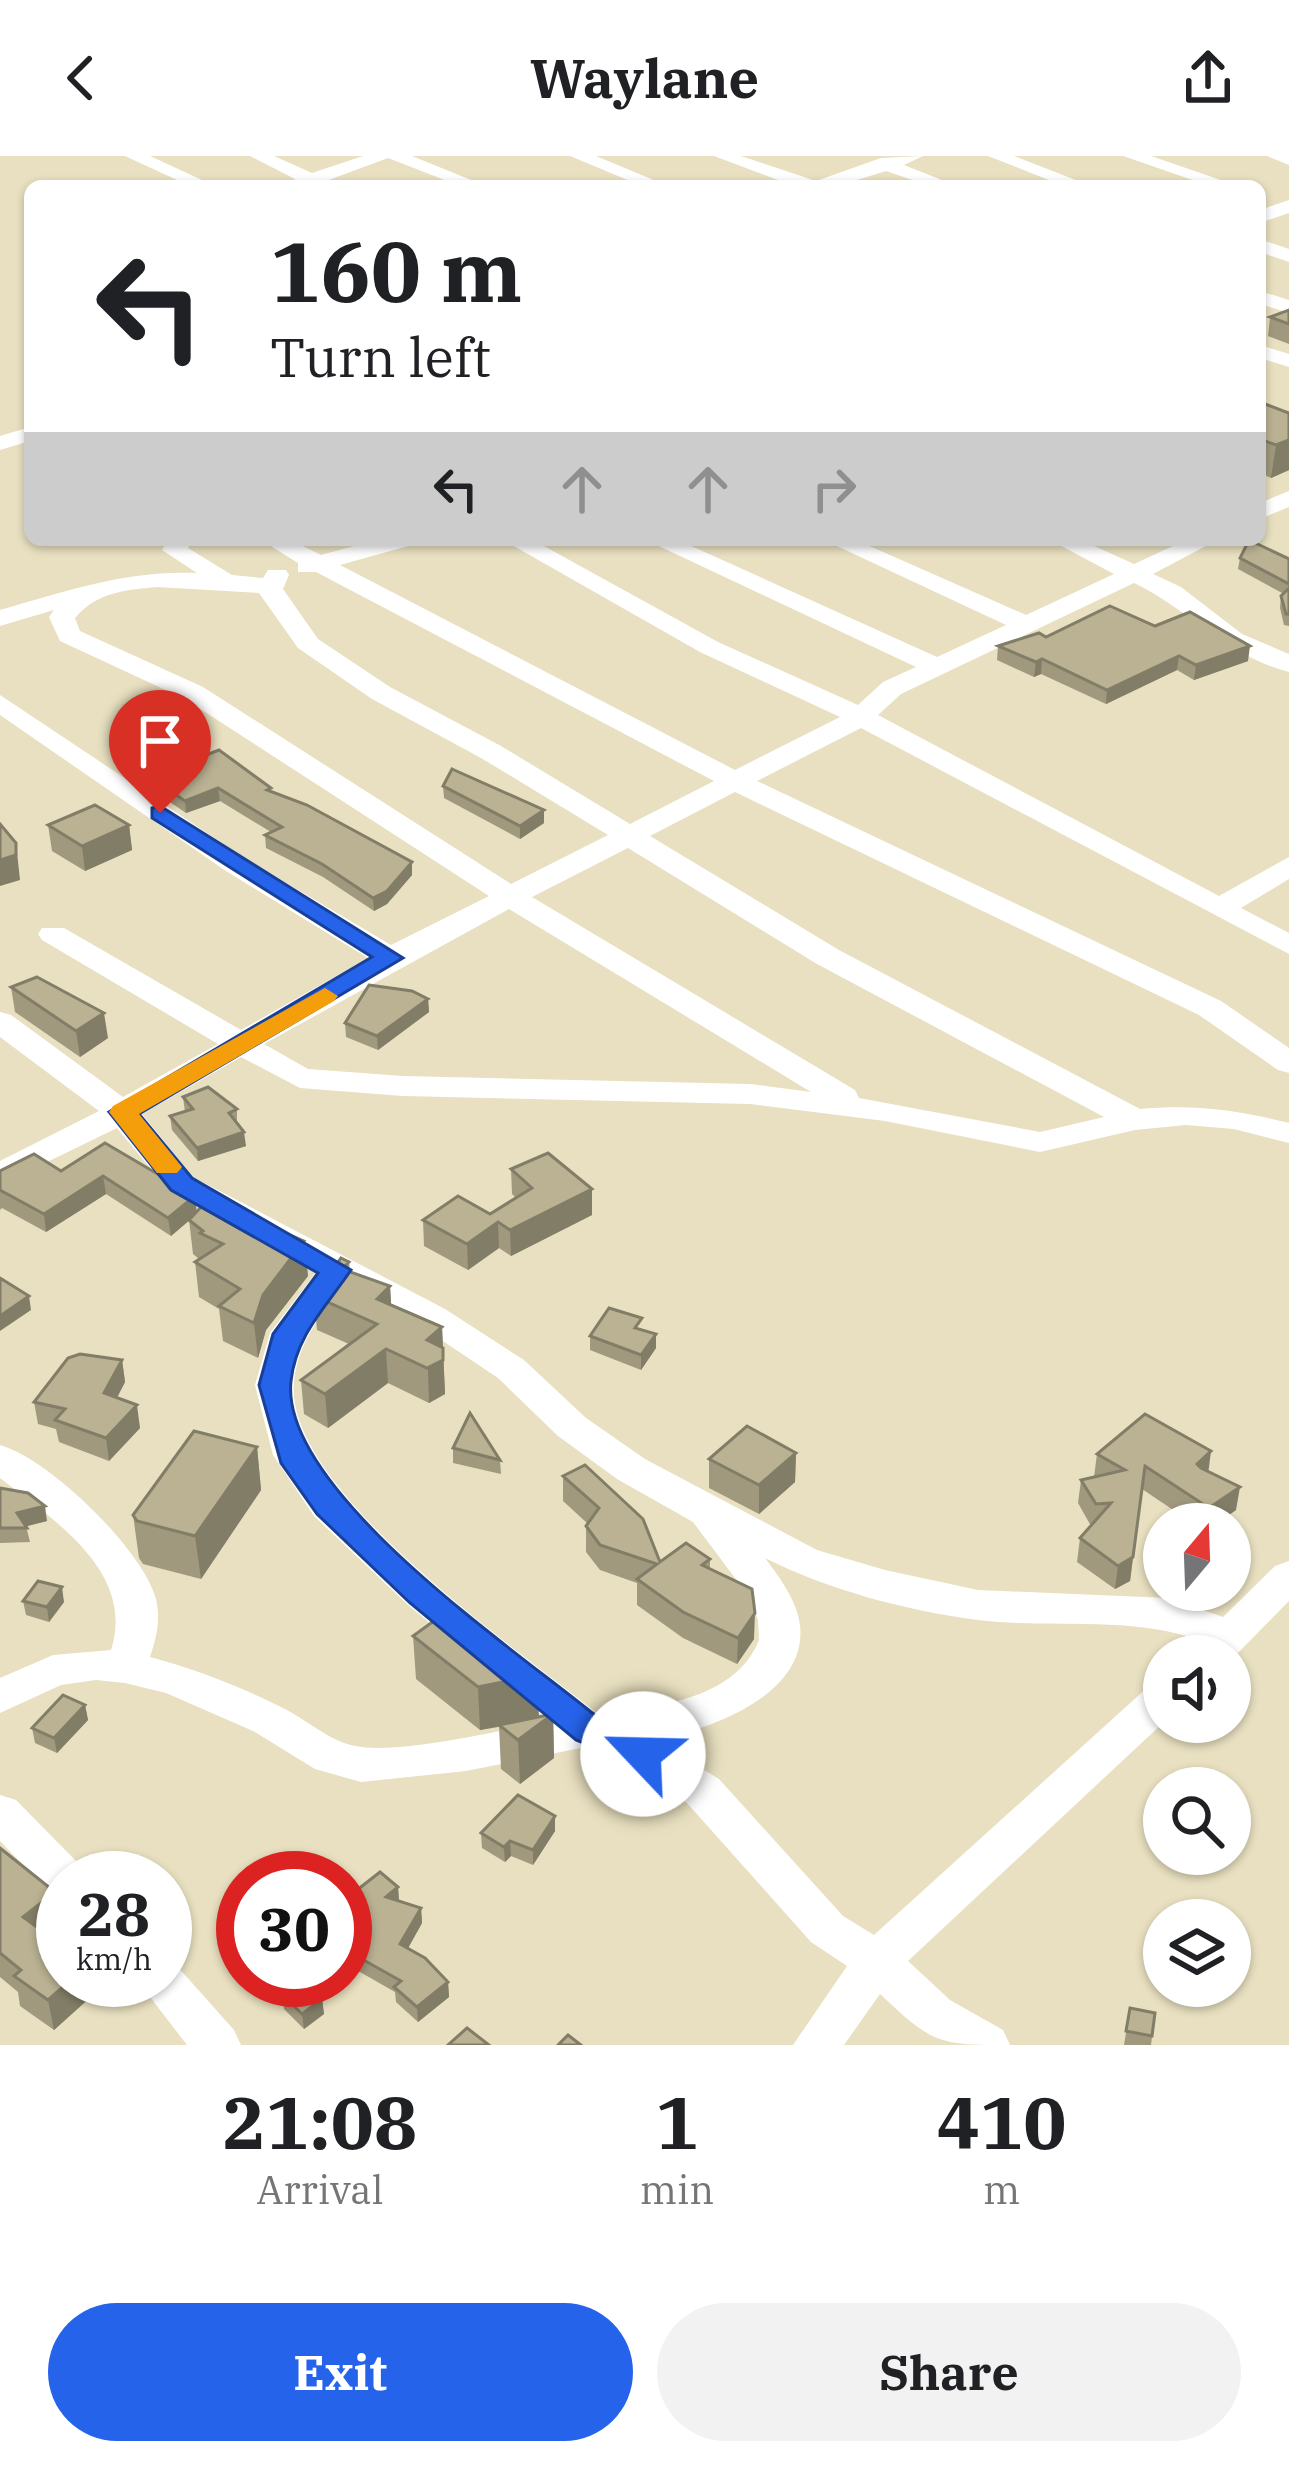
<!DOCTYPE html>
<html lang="en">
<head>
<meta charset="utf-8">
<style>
  :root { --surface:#fff; --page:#f2f2f2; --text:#202124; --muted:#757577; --accent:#2563eb }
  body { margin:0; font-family:"IBM Plex Serif",serif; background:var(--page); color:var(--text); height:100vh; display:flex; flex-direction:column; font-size:45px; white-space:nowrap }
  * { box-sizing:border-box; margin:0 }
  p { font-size:39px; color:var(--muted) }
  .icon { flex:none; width:66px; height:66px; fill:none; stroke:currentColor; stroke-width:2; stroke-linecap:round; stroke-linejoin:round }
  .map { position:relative; height:1889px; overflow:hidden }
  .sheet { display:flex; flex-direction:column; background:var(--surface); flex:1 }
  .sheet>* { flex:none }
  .top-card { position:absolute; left:24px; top:24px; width:1242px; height:366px; border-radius:18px; box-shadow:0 3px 9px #0004; background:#fff; color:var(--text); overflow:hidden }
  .needle { width:78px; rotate:19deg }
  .buttons { position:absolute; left:1143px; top:1347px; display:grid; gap:24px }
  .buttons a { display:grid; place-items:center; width:108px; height:108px; border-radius:50%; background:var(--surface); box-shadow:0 3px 9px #0004; font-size:60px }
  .speed { position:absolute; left:36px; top:1695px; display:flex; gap:24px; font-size:60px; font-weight:700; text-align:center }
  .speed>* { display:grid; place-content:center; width:156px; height:156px; border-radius:50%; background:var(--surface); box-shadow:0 3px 9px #0004; line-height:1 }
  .speed small { font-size:30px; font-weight:400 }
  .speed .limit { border:18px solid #d22; background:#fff; color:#111 }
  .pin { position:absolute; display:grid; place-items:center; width:102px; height:102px; color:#fff; margin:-123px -51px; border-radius:50% 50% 50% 0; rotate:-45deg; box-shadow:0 0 12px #0007 }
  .pin .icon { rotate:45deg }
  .me { position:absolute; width:132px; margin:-66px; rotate:294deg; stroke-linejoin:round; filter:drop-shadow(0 0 9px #0008) }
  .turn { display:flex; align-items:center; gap:42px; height:252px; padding:0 48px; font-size:54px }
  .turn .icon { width:156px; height:156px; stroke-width:2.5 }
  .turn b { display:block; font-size:84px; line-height:102px }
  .lanes { display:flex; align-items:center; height:114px; padding:0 48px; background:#0003; justify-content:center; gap:60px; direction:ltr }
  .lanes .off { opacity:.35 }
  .eta { display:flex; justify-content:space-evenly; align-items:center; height:204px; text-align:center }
  .eta b { font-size:72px; font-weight:800; line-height:84px }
  .cta { display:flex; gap:24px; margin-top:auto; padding:24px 48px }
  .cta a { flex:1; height:138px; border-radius:72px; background:var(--accent); color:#fff; font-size:48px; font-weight:800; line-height:138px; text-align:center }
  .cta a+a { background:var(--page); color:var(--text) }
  header { display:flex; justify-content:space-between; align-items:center; height:156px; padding:0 48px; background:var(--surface); font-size:54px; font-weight:800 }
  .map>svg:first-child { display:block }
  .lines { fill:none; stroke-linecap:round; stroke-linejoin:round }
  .street { fill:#fff; fill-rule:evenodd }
  .wall { fill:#a0997e }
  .shaded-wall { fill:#827d67 }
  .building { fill:#bab293; stroke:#827d67; stroke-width:3 }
  .route { fill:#2563eb; stroke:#184099; stroke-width:3 }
  .slow { fill:#f59e0b }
</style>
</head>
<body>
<header><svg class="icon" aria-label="back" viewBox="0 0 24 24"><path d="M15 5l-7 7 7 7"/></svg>Waylane<svg class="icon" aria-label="share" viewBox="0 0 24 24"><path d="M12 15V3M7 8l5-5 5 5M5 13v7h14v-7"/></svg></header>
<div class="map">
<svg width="1289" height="1889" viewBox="0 0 1289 1889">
  <rect width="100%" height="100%" fill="#e8e0c0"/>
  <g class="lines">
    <g class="street">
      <polygon points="125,0 150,0 215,30 190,30"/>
      <polygon points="250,0 274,0 312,17 363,0 412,0 486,30 460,30 388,2 326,25 325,30 284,30 295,23"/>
      <polygon points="570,0 596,0 668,30 642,30"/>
      <polygon points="714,0 741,0 816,25 881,2 923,0 904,9 957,30 930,30 886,15 838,30 794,30"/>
      <polygon points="988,0 1014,0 1091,30 1064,30"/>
      <polygon points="1123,0 1151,0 1238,30 1210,30"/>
      <polygon points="1267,0 1289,0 1289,9"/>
      <polygon points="1289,44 1289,57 1260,67 1260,54"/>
      <polygon points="1260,83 1289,93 1289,106 1260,96"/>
      <polygon points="1260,135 1289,144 1289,157 1260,148"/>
      <polygon points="1260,189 1289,198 1289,211 1260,202"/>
      <polygon points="30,271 30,285 0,294 0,280"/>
      <polygon points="1289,335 1289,351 1260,363 1260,347"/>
      <path d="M168,384H192L188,392L232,419L263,422L268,414H286L289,419L283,433L318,483L390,531L501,590L630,668L714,625L316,416H298V407L261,384H291L321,399L376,384H415L412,389L340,409L735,614L840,561L700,496L503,384H533L718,486L858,549L883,526L916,511L646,384H678L937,501L1006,469L824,384H856L1026,459L1114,418L1050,384H1081L1134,408L1186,384H1217L1153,418L1181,431L1242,478L1289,498V516C1229,501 1188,453 1134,427L901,538L878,559L1219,740L1289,701V723L1241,752L1289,777V798L861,572L757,625L1221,845L1289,892V917L1278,914L1199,859L735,636L650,680L839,794L1140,953C1193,948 1238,954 1289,967V987L1234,973L1186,969L1135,974L1040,996L885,965L750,948L403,940L300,932L241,901L142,958L193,1021L445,1153L524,1204L586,1262L645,1303L817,1394L885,1414L978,1434L1168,1442L1223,1461L1275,1410L1289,1405V1445L1230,1505V1500H1188L1199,1484C1129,1459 1052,1473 978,1464C908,1455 828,1434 765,1402C780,1422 797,1445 800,1469C808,1539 709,1574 655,1584L719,1623L843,1760L874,1779L1149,1530L1164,1525V1566L908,1805L950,1844L1003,1874L1010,1889C938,1889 933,1888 880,1838L844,1889H793L847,1810L811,1786L687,1647L628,1609L586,1591L466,1615L361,1626L315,1613L253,1575L166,1537L125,1527L96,1524L61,1529L0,1557V1522L53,1499L111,1494C136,1416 54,1364 0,1322V1289C49,1303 137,1389 154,1437C162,1459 157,1480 150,1501C195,1513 239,1530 281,1551C305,1562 328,1585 355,1590C397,1599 503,1574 549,1565L408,1449L314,1360L273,1299L255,1229L270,1177L317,1115L169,1035L117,972L0,1029V1005L99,955L0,881V856L11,859L123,941L218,888L42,784L38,778L42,772H64L241,874L368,802L226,715L0,559V539L246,703L391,789L489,740L185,543L60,485L49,461L54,454L0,470V454C66,435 127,414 197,417L162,394ZM157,431L259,437L298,492L372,543L481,602L608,679L511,728L203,531L80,475L75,462C97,436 125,434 157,431ZM628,692L817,808L1104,961L1040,976L859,942L855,934L532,741ZM509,753L811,936L750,928L403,920L308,913L264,888ZM343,1129L419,1169L498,1222L558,1280L617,1323L693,1366L750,1442L758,1464L759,1484C735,1545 652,1552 597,1557C519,1494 283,1333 294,1226C298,1186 321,1159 343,1129Z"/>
      <polygon points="0,1639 16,1644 80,1709 87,1722 63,1722 63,1740 48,1735 0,1685"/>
      <polygon points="165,1806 177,1810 234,1874 241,1889 187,1889 137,1824 165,1824"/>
    </g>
  </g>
  <g class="wall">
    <polygon points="1289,154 1289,188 1268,180 1270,161"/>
    <polygon points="1260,246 1289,257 1289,314 1271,322 1260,317"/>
    <polygon points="1240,402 1289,403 1289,470 1284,469 1280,452 1281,440 1284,438 1238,413"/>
    <polygon points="1155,470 1248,505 1194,524 1177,514 1106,548 1041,518 1034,521 997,504 998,490 1046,481"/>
    <polygon points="150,621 271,632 271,635 412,706 412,719 387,748 374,755 323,721 266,692 265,679 271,676 220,645 186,657 152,634"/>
    <polygon points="443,630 544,667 520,683 444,642"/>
    <polygon points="48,669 129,669 132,694 85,715 52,695"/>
    <polygon points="11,831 108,882 80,901 15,856"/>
    <polygon points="428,843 429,856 378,894 346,881 345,867"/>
    <polygon points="183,941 237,953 237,967 246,990 198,1005 172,974 170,960 185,956"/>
    <polygon points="105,987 195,1040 196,1056 247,1060 304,1085 308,1120 266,1174 258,1202 223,1185 219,1153 199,1141 195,1106 199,1103 193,1098 189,1064 171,1080 106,1038 46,1076 2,1052 0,1054 0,1015 61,1015"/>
    <polygon points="511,1013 592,1059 511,1100 499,1092 468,1114 424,1090 423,1064 490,1058 516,1042 512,1038"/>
    <polygon points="349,1106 350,1115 390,1130 391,1149 442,1171 445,1238 429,1247 388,1227 328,1272 304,1258 301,1224 349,1188 317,1174 314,1140"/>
    <polygon points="642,1174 656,1178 656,1192 641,1214 590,1194 590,1180"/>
    <polygon points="122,1204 125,1226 117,1242 140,1272 109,1305 59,1286 56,1273 38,1268 34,1246"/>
    <polygon points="257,1291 261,1334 201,1423 143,1408 139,1402 133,1359"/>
    <polygon points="453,1292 500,1304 501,1318 453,1307"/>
    <polygon points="796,1297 795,1326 759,1358 709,1332 709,1303"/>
    <polygon points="1097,1298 1208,1316 1236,1354 1216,1368 1194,1368 1142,1333 1130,1425 1115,1433 1077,1406 1080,1382 1091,1370 1078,1347 1081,1324 1094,1321"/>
    <polygon points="563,1320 660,1406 710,1403 710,1413 754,1483 737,1508 683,1482 637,1449 637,1427 600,1414 586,1396 586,1370 587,1367 563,1345"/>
    <polygon points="0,1332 47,1365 26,1370 30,1386 0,1387"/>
    <polygon points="23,1445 64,1446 49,1466 26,1459"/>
    <polygon points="413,1480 539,1561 553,1558 554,1602 520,1628 501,1613 499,1571 480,1574 416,1523"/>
    <polygon points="85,1549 88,1564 57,1597 35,1587 32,1572"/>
    <polygon points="555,1675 533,1709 511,1700 505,1706 482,1692 481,1677"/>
    <polygon points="0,1692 61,1765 46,1777 63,1824 92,1824 94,1838 54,1874 20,1850 18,1836 0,1821"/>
    <polygon points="398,1731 399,1745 421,1752 422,1767 408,1792 448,1826 449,1841 418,1866 396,1846 395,1836 353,1812 345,1818 345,1732 352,1738"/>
    <polygon points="243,1765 243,1800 232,1790 230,1775"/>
    <polygon points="309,1824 337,1824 322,1836"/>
    <polygon points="282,1838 322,1843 324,1858 304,1873 284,1853"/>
    <polygon points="1130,1852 1155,1857 1151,1889 1124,1889"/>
  </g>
  <g class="shaded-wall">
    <polygon points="1289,284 1289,314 1271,322 1276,289"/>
    <polygon points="1250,490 1248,505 1194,524 1196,509"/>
    <polygon points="1179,500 1177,514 1106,548 1107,534"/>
    <polygon points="1042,503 1041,518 1034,521 1036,506"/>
    <polygon points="218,632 220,645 186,657 185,645"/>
    <polygon points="544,654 544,667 520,683 520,670"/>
    <polygon points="129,669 132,694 85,715 82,690"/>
    <polygon points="16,687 20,724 0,730 0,704"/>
    <polygon points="412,706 412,719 387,748 374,755 373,742"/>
    <polygon points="428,843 429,856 378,894 377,880"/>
    <polygon points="104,857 108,882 80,901 76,875"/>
    <polygon points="244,976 246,990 198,1005 197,992"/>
    <polygon points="103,1020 106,1038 46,1076 44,1058"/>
    <polygon points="592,1033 592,1059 511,1100 510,1074"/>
    <polygon points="195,1040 197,1058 171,1080 168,1062"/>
    <polygon points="498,1066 499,1092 468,1114 467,1088"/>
    <polygon points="304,1085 308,1120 266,1174 258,1202 254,1167 263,1139"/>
    <polygon points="390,1130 392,1163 377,1143"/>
    <polygon points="29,1140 31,1154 0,1175 0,1160"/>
    <polygon points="442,1171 445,1238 429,1247 427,1184"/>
    <polygon points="656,1178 656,1192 641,1214 641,1199"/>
    <polygon points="386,1193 388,1227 328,1272 325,1238"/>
    <polygon points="122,1204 125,1226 107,1260 104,1237"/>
    <polygon points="137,1249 140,1272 109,1305 106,1282"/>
    <polygon points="257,1291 261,1334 201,1423 195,1380"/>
    <polygon points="1211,1295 1208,1319 1197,1308"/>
    <polygon points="796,1297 795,1326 759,1358 759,1329"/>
    <polygon points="1240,1331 1236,1354 1216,1368 1206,1368 1209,1352"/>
    <polygon points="45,1350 47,1365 20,1372 17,1357"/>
    <polygon points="1133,1401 1130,1425 1115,1433 1118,1410"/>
    <polygon points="62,1431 64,1446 49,1466 47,1451"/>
    <polygon points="755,1457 754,1483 737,1508 738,1482"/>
    <polygon points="537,1519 539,1562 480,1574 478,1531"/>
    <polygon points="85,1549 88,1564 57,1597 54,1582"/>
    <polygon points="553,1558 554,1602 520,1628 518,1584"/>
    <polygon points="555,1660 555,1675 533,1709 533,1694"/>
    <polygon points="510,1685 511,1700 505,1706 504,1691"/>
    <polygon points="398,1731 399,1746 386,1741"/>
    <polygon points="55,1736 61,1765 29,1791 23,1761"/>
    <polygon points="421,1752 422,1767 402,1803 400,1788"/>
    <polygon points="351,1797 353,1812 345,1818 345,1802"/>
    <polygon points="71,1824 92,1824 94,1838 54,1874 48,1844"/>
    <polygon points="321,1824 337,1824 322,1836"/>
    <polygon points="448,1826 449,1841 418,1866 417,1851"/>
    <polygon points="322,1843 324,1858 304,1873 302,1858"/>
  </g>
  <g class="building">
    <polygon points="1289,154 1289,168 1270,161"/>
    <polygon points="1260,246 1289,257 1289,284 1276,289 1260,283"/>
    <polygon points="1249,384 1289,403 1289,428 1240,402"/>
    <polygon points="1289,432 1289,458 1286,458 1281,440"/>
    <polygon points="1110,450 1155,470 1190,456 1250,490 1196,509 1179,500 1107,534 1042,503 1036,506 998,490 1039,477 1046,481"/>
    <polygon points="219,594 271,632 267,634 307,649 412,706 387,735 373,742 322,708 265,679 282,671 218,632 185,645 150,621"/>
    <polygon points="452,613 544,654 520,670 443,630"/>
    <polygon points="95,649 129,669 82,690 48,669"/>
    <polygon points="0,668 16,687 16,699 0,704"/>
    <polygon points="37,821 104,857 76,875 11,831"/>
    <polygon points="369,829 412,835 428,843 377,880 345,867"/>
    <polygon points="208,931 237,953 229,957 244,976 197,992 170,960 193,953 183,941"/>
    <polygon points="105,987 195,1040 168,1062 103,1020 44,1058 0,1034 0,1015 34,998 61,1015"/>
    <polygon points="548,997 592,1033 510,1074 498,1066 467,1088 423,1064 458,1040 490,1058 532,1032 511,1013"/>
    <polygon points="214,1037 247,1060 304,1085 263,1139 254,1167 219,1150 240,1133 195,1106 223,1088 200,1077 203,1075 189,1064"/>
    <polygon points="341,1102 349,1106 342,1113 390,1130 377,1143 442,1171 427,1184 443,1192 443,1204 427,1212 386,1193 325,1238 301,1224 377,1168 314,1140"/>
    <polygon points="0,1122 29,1140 0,1160"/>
    <polygon points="609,1152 642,1162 635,1172 656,1178 641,1199 590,1180"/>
    <polygon points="80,1198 122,1204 104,1237 137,1249 106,1282 55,1264 65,1253 34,1246 68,1202"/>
    <polygon points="470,1257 500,1304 453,1292"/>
    <polygon points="1145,1258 1211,1295 1197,1308 1201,1312 1240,1331 1209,1352 1145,1310 1133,1401 1118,1410 1080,1382 1111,1347 1096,1348 1081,1324 1125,1314 1097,1298"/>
    <polygon points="747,1270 796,1297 759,1329 709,1303"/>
    <polygon points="194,1275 257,1291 195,1380 137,1365 133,1359"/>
    <polygon points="585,1309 643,1363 660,1406 686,1387 710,1403 702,1409 752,1433 755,1457 738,1482 683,1456 637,1423 657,1408 600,1389 586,1370 599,1352 563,1320"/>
    <polygon points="0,1332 28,1337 45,1350 17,1357 27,1372 0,1372"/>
    <polygon points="38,1425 62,1431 47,1451 23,1445"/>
    <polygon points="452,1452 537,1519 478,1531 413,1480"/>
    <polygon points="63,1539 85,1549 54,1582 32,1572"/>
    <polygon points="553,1558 518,1584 499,1569"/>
    <polygon points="518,1639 555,1660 533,1694 510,1685 504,1691 481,1677"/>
    <polygon points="0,1692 55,1736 23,1761 63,1790 63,1824 71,1824 48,1844 14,1820 21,1814 0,1797"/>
    <polygon points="380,1716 398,1731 386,1741 421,1752 400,1788 425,1802 448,1826 417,1851 394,1831 401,1825 351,1797 345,1802 345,1732 352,1738"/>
    <polygon points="243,1765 243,1787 230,1775"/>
    <polygon points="302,1824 322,1843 302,1858 282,1838"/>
    <polygon points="1130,1852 1155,1857 1152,1880 1126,1875"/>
    <polygon points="467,1872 489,1889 448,1889"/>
    <polygon points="568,1879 581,1889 558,1889"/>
  </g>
  <path class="route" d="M160,650L403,802L139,958L192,1022L351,1114C326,1151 296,1179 291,1225C279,1333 514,1493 591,1556C611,1572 649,1575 661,1598L656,1607L643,1611L576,1584L410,1447L317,1358L281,1307L259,1229L273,1178L318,1117L171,1034L109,956L372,801L152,662V652Z"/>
  <polygon class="slow" points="325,832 338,840 334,845 139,958 182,1011 177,1017 157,1017 109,956 113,950"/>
</svg>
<div class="buttons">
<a><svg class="needle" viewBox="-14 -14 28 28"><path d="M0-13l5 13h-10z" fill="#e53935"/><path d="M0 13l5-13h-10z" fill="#757577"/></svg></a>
<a><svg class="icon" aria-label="sound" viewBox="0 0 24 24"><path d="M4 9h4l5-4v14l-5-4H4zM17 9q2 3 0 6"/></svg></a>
<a><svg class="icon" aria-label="search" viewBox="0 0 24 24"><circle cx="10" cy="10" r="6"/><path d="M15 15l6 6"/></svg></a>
<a><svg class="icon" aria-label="layers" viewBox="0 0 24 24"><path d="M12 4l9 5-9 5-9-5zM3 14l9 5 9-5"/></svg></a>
</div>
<div class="speed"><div>28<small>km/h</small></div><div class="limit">30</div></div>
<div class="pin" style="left:160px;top:657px;background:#d93025"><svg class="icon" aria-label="arrive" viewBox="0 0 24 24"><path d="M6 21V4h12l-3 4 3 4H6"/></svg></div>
<svg class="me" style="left:643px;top:1598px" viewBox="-20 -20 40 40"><circle r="19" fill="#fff"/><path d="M0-13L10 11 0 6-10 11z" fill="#2563eb"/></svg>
<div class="top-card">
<div class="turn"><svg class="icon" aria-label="left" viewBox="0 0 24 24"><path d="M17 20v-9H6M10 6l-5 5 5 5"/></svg><div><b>160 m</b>Turn left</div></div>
<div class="lanes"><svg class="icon" aria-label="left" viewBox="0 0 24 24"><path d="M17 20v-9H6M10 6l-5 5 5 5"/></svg><svg class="icon off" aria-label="ahead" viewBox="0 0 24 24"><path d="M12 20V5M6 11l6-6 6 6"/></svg><svg class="icon off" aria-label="ahead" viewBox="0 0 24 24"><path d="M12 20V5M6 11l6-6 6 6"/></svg><svg class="icon off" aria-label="right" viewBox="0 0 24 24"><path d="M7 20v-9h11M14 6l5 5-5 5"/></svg></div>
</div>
</div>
<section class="sheet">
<div class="eta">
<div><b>21:08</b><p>Arrival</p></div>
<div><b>1</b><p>min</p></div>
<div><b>410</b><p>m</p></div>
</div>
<div class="cta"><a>Exit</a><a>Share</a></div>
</section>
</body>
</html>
